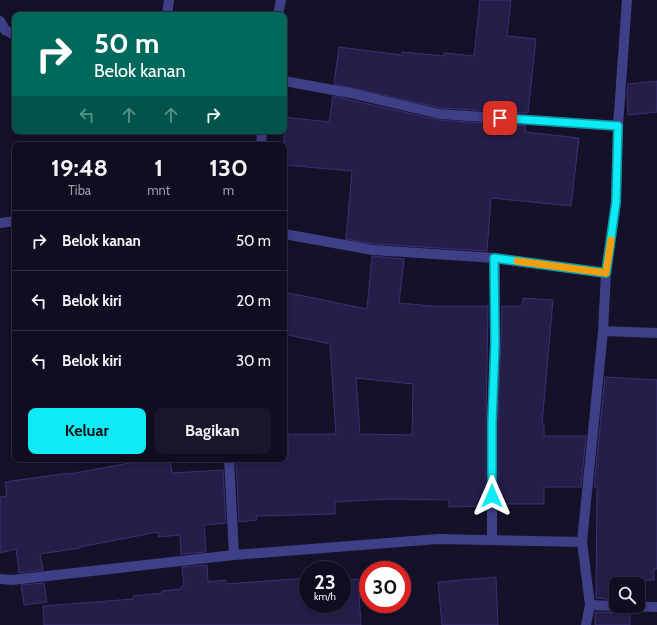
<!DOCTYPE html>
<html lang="id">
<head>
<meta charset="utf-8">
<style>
  :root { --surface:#0f0d1f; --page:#181628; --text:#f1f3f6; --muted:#9b9ca4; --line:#2f2d3d; --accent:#0eeaf6 }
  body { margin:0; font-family:Cabin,sans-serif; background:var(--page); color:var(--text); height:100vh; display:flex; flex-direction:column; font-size:15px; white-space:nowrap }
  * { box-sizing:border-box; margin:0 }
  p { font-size:13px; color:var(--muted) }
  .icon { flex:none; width:22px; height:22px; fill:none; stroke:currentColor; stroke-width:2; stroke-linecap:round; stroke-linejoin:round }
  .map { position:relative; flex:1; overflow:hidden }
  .sheet { position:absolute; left:12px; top:142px; width:275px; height:320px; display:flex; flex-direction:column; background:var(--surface); border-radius:8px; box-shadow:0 2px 10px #0003,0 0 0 1px var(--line) }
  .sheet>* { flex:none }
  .top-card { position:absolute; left:12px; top:12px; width:275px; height:122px; border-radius:8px; box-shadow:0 2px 10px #0003,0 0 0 1px var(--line); background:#00695c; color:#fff; overflow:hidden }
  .controls { position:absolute; left:609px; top:577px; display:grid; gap:8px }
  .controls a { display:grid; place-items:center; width:36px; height:36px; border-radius:8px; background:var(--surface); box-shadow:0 2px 10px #0003,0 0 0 1px var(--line); font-size:20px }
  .speed { position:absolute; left:299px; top:561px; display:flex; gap:8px; font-size:20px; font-weight:700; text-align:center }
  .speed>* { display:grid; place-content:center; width:52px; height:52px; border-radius:50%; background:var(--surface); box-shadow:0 2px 10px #0003,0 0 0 1px var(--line); line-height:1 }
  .speed small { font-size:10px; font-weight:400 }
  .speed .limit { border:6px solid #d22; background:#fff; color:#111 }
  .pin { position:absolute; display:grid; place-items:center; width:34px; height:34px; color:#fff; margin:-17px; border-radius:8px; box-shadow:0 2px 6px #0006 }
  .me { position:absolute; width:44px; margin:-22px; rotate:0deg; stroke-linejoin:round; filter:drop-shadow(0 0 3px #0008) }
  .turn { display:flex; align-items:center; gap:14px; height:84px; padding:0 16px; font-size:18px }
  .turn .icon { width:52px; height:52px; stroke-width:2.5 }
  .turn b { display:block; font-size:28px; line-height:34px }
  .lanes { display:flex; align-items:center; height:38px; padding:0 16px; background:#0003; justify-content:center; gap:20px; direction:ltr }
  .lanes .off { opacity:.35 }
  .eta { display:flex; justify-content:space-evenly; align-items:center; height:68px; text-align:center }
  .eta b { font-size:24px; font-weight:800; line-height:28px }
  .action { display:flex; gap:8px; margin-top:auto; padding:8px 16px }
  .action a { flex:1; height:46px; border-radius:8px; background:var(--accent); color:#111; font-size:16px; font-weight:800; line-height:46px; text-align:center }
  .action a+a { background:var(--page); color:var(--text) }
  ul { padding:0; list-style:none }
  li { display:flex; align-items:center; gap:12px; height:60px; padding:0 16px; border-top:1px solid var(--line) }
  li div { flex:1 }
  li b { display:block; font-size:15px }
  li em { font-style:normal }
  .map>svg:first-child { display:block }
  .building { fill:#251e49; stroke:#3b3174; fill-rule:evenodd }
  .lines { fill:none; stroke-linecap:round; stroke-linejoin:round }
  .minor { stroke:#3e3f86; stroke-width:10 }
  .route-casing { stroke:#0998a0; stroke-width:10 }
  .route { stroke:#0eeaf6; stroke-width:7 }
  .slow { stroke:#f59e0b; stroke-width:7 }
</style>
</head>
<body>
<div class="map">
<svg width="657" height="625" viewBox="0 0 657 625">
  <rect width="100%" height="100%" fill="#141129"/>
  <g class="building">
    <polygon points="480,0 511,0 507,36 536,39 528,113 441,108 334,84 339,47 402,55 402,52 444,56 444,53 474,56"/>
    <polygon points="657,81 657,112 628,115 627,96 628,84"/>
    <polygon points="333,96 439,120 526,126 525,132 579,138 571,206 491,198 487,251 374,244 346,239 352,171 284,165 284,117 329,122"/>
    <path d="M372,256L404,259L399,303L432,306H488L486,424V506L449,507V500L387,499L335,502V514L257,516V520L239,522L236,459H288V434H336L330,344L284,334V292L367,309ZM356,378L413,384L412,435L360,434Z"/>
    <polygon points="523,298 553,300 542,424 544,424 544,436 586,436 581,487 544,487 544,504 498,504 498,424 502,306 522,306"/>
    <polygon points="605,377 657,380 657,569 654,569 654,580 631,580 631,584 616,584 616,600 596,598 597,487 594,487"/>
    <polygon points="152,459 170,459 172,473 223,470 226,523 204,525 206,552 181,554 180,535 158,537 158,532 80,547 80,548 40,554 43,570 19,573 16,549 0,553 0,497 7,496 5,482 69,473 69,474"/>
    <polygon points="207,565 208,582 226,580 226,584 308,578 308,604 342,604 342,580 358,579 361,625 44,625 43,606 133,599 133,596 162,593 162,591 181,589 181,587 184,586 182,567"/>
    <polygon points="496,577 498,625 442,625 438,582"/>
    <polygon points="44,583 47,602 24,605 21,585"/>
    <polygon points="595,612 630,613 630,625 595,625"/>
  </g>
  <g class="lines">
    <g class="minor">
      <polyline points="167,15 169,0"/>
      <polyline points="278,15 281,0"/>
      <polyline points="0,21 5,30 15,35"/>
      <polyline points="284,81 350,93 440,114 618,126"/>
      <polyline points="261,145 262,131"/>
      <polyline points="0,223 15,221"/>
      <polyline points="284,234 373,250 495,258 606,273"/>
      <polyline points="603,331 657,333"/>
      <polyline points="229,459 234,555"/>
      <polyline points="492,539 492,424 495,343 495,258"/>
      <polyline points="0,579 12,580 234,555 438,539 582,542"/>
      <polyline points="590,605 616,606"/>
      <polyline points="620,606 657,607"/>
      <polyline points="586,625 590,605 582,542 603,331 606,273 616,202 618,126 627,0"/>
    </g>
  </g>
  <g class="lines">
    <defs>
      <polyline id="route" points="492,496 492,424 495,344 494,258 606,273 616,202 618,126 500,118"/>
    </defs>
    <use href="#route" class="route-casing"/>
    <use href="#route" class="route"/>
    <polyline class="slow" points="517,261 606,273 611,240"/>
  </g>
</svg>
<div class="controls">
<a><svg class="icon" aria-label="search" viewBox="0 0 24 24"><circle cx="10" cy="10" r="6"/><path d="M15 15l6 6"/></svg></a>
</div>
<div class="speed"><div>23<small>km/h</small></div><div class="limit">30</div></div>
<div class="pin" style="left:500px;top:118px;background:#d93025"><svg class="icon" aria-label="arrive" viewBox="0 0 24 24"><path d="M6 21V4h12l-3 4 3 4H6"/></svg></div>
<svg class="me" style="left:492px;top:496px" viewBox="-20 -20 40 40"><path d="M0-17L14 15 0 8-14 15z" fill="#0eeaf6" stroke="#fff" stroke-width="4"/></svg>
<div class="top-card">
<div class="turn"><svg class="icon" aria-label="right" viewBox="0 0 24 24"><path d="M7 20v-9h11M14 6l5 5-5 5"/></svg><div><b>50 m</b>Belok kanan</div></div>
<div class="lanes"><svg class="icon off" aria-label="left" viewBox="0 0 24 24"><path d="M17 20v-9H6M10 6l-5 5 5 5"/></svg><svg class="icon off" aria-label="ahead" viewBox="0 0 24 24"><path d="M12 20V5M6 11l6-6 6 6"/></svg><svg class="icon off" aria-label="ahead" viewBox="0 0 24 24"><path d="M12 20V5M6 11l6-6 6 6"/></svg><svg class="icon" aria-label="right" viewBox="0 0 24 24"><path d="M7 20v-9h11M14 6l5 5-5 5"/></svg></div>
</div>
<section class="sheet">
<div class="eta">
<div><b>19:48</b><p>Tiba</p></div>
<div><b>1</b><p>mnt</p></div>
<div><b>130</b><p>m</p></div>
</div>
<ul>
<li><svg class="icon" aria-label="right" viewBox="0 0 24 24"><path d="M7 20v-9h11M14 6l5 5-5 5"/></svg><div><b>Belok kanan</b></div><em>50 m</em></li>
<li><svg class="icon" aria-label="left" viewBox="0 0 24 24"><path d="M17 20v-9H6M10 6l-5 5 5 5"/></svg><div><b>Belok kiri</b></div><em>20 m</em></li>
<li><svg class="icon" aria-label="left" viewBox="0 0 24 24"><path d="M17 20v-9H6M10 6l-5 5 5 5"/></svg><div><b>Belok kiri</b></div><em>30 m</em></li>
</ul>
<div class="action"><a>Keluar</a><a>Bagikan</a></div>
</section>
</div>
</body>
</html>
